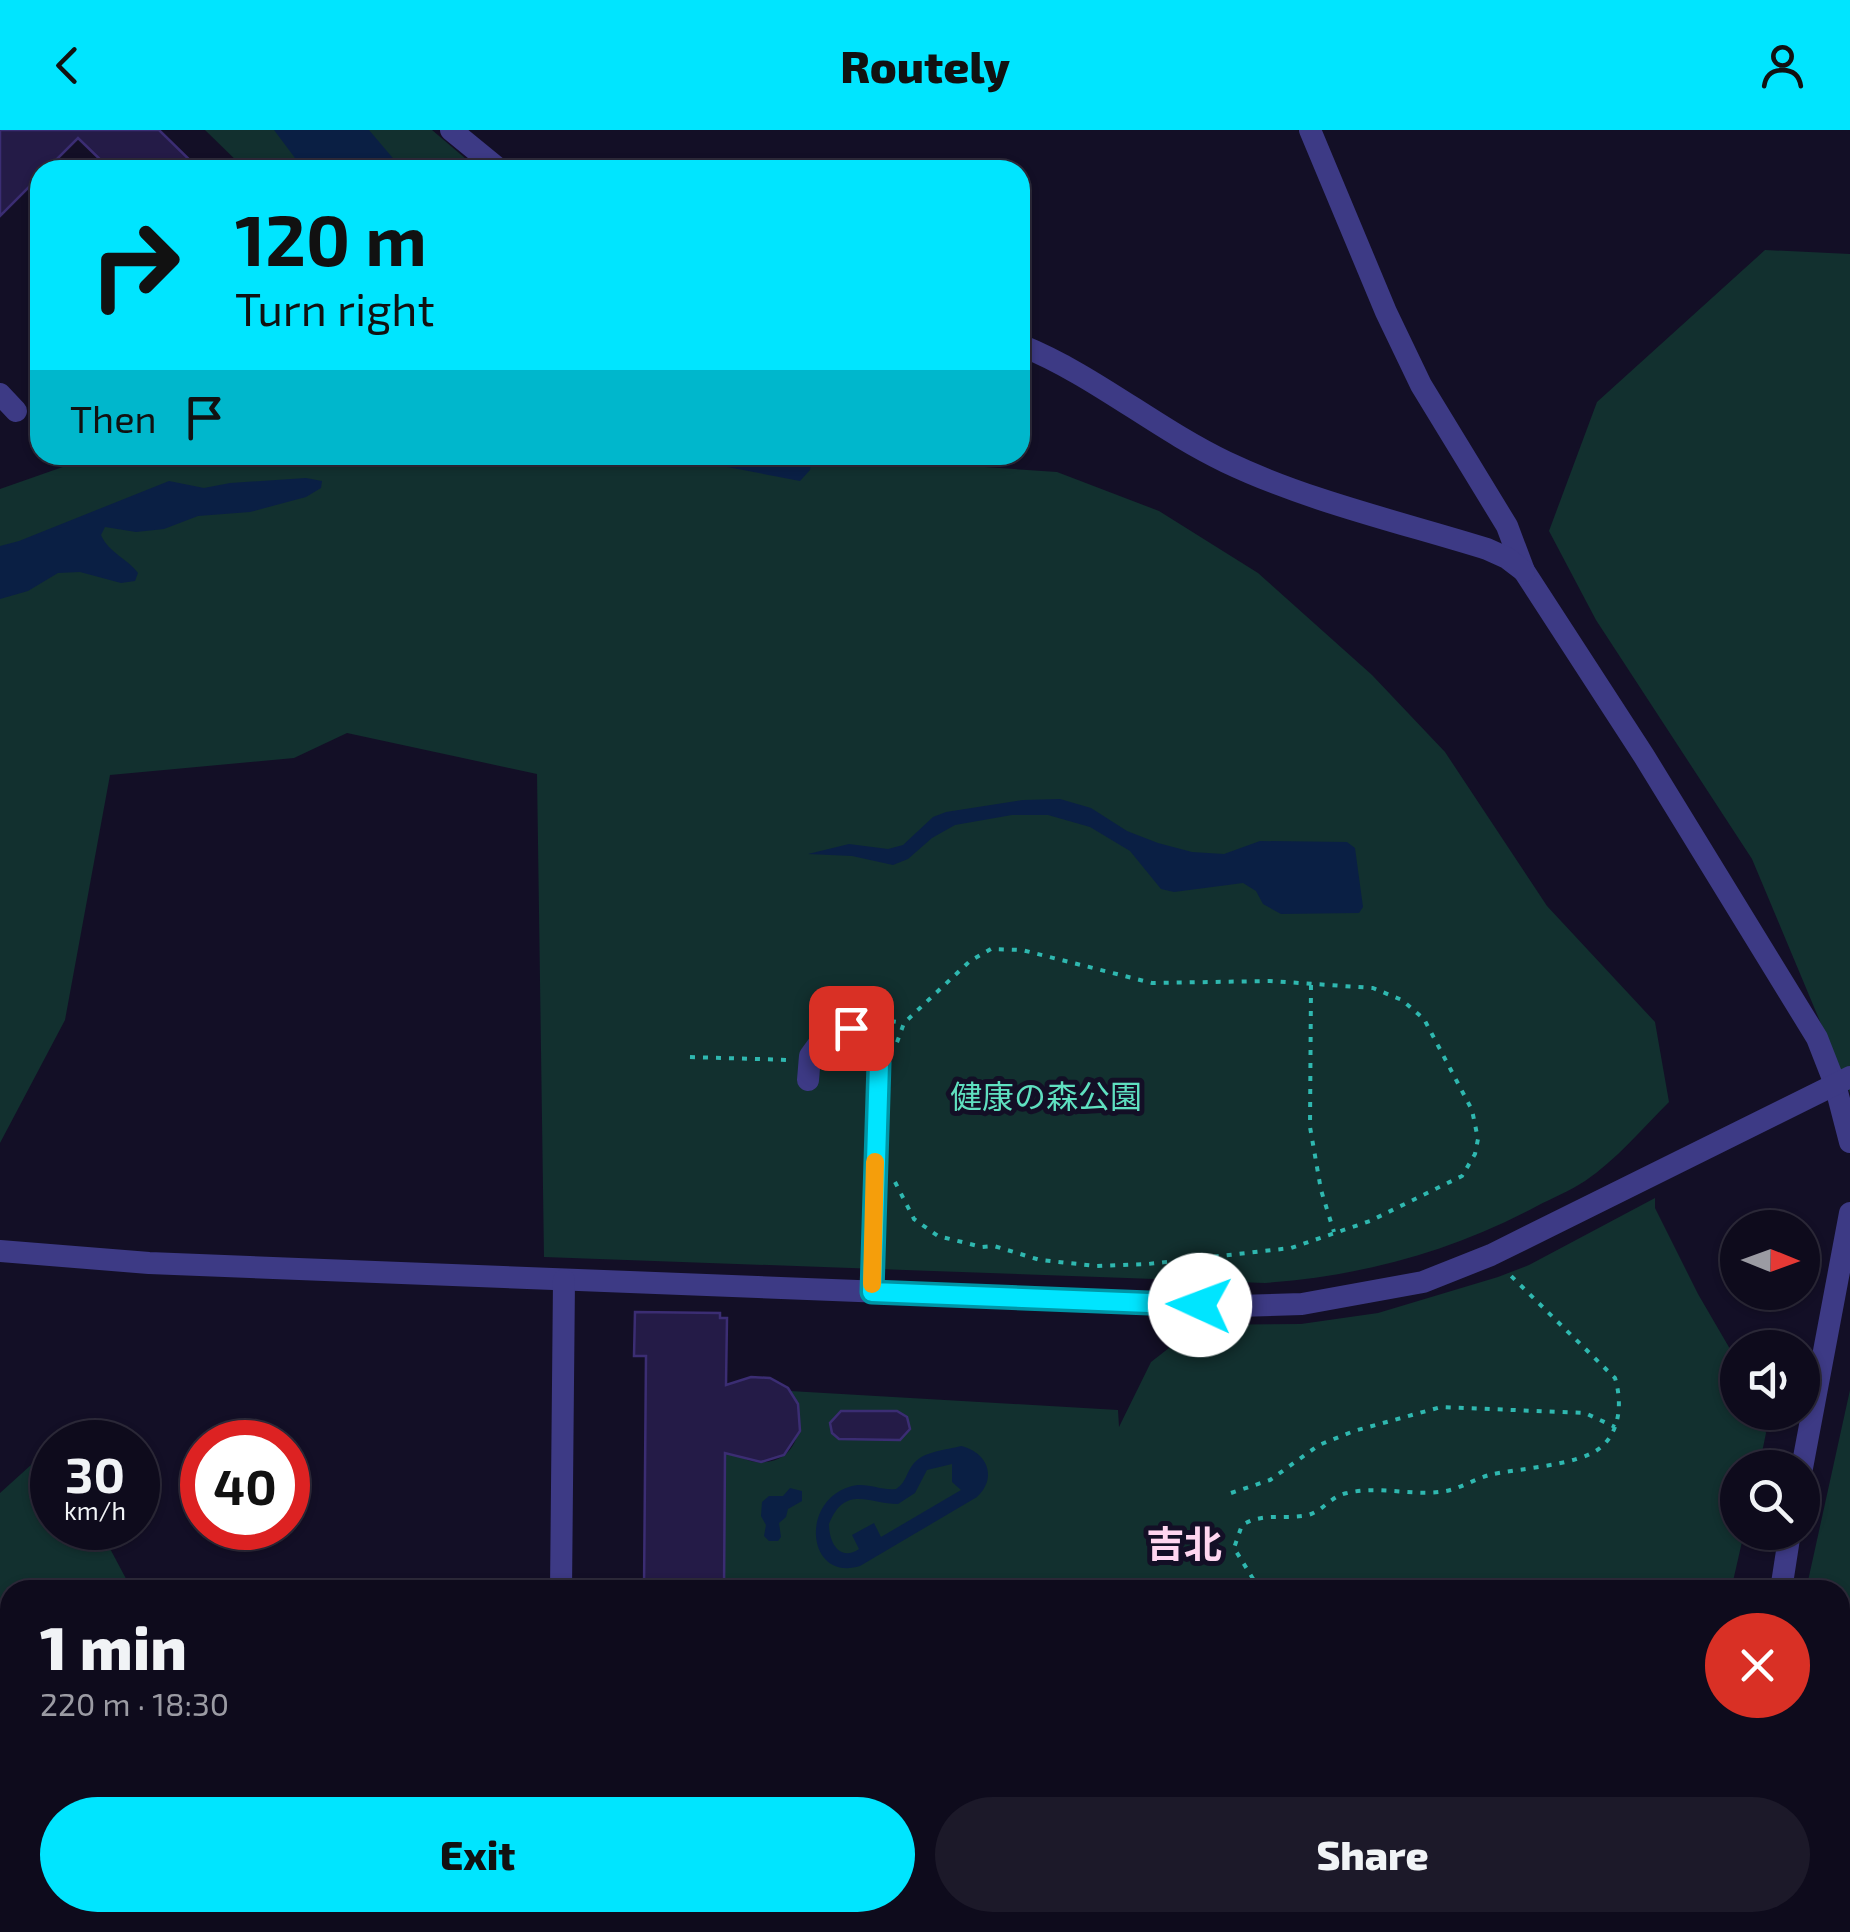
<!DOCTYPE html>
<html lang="en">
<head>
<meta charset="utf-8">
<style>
  :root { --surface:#0e0b1c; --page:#1c1929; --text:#f1f3f6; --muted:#9b9ba3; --line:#2e2b3b; --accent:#00e5ff }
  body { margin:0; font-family:"Exo 2","Noto Sans JP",sans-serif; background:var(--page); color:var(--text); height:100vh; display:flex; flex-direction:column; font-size:38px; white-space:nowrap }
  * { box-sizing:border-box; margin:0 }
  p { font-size:32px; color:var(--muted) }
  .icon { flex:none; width:55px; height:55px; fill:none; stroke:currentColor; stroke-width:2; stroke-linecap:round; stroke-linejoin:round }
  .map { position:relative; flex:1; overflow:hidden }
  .details { position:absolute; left:0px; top:1450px; width:1850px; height:352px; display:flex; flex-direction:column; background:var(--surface); border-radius:30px 30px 0 0; box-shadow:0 2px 8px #0004,0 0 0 2px var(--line) }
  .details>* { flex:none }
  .guide { position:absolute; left:30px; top:30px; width:1000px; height:305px; border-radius:30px; box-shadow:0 2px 8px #0004,0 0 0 2px var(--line); background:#00e5ff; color:#111; overflow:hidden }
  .needle { width:65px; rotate:91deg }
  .controls { position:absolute; left:1720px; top:1080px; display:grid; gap:20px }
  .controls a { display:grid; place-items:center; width:100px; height:100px; border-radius:50%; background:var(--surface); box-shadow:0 2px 8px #0004,0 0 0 2px var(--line); font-size:50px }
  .speed { position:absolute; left:30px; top:1290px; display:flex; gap:20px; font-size:50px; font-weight:700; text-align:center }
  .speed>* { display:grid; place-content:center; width:130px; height:130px; border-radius:50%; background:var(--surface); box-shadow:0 2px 8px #0004,0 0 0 2px var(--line); line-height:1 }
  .speed small { font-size:25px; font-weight:400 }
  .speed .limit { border:15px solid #d22; background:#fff; color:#111 }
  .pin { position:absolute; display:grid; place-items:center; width:85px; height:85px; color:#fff; margin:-42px; border-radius:20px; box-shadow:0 5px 15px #0006 }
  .me { position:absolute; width:110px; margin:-55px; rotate:272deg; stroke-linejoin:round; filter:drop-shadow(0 0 8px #0008) }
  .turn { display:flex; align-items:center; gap:35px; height:210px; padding:0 40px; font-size:45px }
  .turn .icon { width:130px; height:130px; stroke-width:2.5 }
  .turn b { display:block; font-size:70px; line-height:85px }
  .then { display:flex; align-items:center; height:95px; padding:0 40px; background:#0003; gap:20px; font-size:38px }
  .round { display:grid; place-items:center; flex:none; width:105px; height:105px; border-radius:52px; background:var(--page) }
  .overview { display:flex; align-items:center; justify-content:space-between; height:170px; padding:0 40px }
  h1 { font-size:60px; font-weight:800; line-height:75px }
  .action { display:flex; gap:20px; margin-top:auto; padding:20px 40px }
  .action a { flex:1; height:115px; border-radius:60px; background:var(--accent); color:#111; font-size:40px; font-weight:800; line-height:115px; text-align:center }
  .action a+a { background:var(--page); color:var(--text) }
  header { display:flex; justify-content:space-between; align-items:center; height:130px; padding:0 40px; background:var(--accent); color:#111; font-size:45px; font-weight:800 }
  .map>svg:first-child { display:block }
  .green { fill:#12302f }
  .water { fill:#0a1f44; fill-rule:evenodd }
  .building { fill:#241b47; stroke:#3b2d73; stroke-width:2.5 }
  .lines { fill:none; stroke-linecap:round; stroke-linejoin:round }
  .path { stroke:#2fb8b0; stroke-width:4; stroke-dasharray:5 8; stroke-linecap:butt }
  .minor { stroke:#3d3a85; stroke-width:22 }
  .route-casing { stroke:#0095a6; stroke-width:25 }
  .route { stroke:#00e5ff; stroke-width:18 }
  .slow { stroke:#f59e0b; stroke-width:18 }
  .labels { text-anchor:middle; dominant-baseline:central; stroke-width:10; stroke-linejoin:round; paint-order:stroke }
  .park-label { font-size:32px; fill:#5fe0c0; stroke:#130f26 }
  .quarter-label { font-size:38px; font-weight:bold; fill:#ffd6f0; stroke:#130f26 }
</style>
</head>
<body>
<header><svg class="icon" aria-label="back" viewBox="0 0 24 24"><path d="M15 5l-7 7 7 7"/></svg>Routely<svg class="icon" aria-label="person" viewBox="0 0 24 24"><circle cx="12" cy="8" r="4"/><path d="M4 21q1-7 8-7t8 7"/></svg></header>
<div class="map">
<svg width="1850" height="1802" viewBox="0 0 1850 1802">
  <rect width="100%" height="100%" fill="#130f26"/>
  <g class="green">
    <polygon points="205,0 432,0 479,40 246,40"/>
    <polygon points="1765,120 1850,124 1850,963 1752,729 1596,490 1549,401 1597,272"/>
    <path d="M97,325H911L985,337L1057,342L1159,381L1258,443L1372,545L1445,622L1547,776L1655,892L1669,972C1642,999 1616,1030 1585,1051C1570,1061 1552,1068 1537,1076C1451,1122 1361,1146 1265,1153L544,1127L537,644L347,603L294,628L110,645L65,890L0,1013V359Z"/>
    <path d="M1655,1068V1078L1698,1164L1737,1231L1738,1282L1761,1283L1766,1303L1759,1337L1738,1338V1402L1744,1403L1731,1460H724L725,1320C736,1323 745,1331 756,1332C799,1336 808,1291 790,1261L1118,1280L1119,1297L1151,1232L1178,1211L1179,1195L1301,1194L1378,1183L1498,1147L1529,1135Z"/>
    <polygon points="1850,1260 1850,1474 1840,1476 1840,1460 1806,1460"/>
    <polygon points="52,1316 52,1398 105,1398 107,1413 132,1460 10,1460 10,1792 364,1793 354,1802 0,1802 0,1363"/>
    <polygon points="580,1793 1565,1792 1576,1802 580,1802"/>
  </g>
  <g class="water">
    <polygon points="274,0 369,0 403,40 304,40"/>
    <polygon points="622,325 812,325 810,340 800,351 707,333 676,335"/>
    <path d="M306,348L322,351L321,358L306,367L250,382L198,386L164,399L136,402L105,397L101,405C109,423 127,428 138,443L135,451L121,453L80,442L58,443L28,461L0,469V416L19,411L169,351L204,358L230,353Z"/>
    <polygon points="1060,669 1091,678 1127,701 1158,713 1192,722 1224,724 1260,711 1347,712 1355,718 1363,777 1359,783 1281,784 1263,774 1256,761 1243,753 1174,762 1161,759 1130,721 1090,697 1048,685 1012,685 955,695 932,708 908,729 893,735 852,726 808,724 849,714 888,719 903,715 933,687 946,682 1023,670"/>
    <path d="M961,1316C987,1322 998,1347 977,1367L860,1436C808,1452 799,1373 849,1357C866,1351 879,1361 896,1359C907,1352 906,1342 914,1333C925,1321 946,1320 961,1316ZM952,1334V1352L961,1360L881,1407L874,1393L852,1405L859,1419C840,1432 829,1413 829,1394C845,1354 869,1374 898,1374L915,1363L927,1340Z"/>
    <polygon points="790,1358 802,1361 802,1371 788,1379 786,1387 779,1393 781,1407 778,1411 769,1411 764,1406 766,1395 761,1386 762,1372 769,1366 783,1366"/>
    <polygon points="1840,1658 1850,1669 1850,1802 1758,1802 1760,1793 1840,1792"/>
  </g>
  <g class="building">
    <polygon points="0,0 159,0 200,40 111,40 78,8 46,40 40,40 40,46 0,86"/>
    <polygon points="635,1182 720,1183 720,1188 727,1188 726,1255 751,1247 770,1248 788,1258 798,1274 800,1301 784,1325 761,1332 725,1323 724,1460 644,1460 646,1226 634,1226"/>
    <polygon points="841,1281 897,1281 907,1287 910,1299 900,1310 839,1309 832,1303 830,1293"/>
  </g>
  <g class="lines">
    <g class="path">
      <polyline points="1311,855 1310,997 1321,1060 1334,1102"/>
      <polyline points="878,889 903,893"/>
      <polyline points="690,927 790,930"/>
      <polyline points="895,1052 914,1089 938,1106 982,1117 994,1116 1040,1130 1097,1136 1148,1134 1291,1118 1370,1091 1462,1046 1475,1024 1478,1009 1472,980 1424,889 1402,870 1373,858 1270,851 1152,853 1022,820 991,819 970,831 904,893 896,915"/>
      <polyline points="1231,1363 1270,1350 1319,1315 1354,1301 1441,1277 1585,1283 1615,1297"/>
      <path d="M1260,1460L1234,1418L1242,1395C1264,1382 1284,1390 1308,1385C1323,1381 1331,1366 1347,1363C1380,1355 1414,1367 1446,1361C1461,1358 1475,1349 1489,1345C1519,1338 1577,1336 1600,1318C1621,1301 1622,1271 1615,1248L1507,1142"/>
      <polyline points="1247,1792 1248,1802"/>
      <polyline points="709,1802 710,1792"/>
    </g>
    <g class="minor">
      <polyline points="451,0 500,40"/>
      <polyline points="1310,0 1386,182 1421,255 1507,396 1524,441 1644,626 1817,908 1835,954 1850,1012"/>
      <path d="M1020,215C1093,244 1155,298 1226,332C1308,371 1400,392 1487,419L1507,428L1524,441"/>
      <polyline points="0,264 16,281"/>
      <path d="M808,950L810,926L826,904C853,892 874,904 879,933L871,1162"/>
      <polyline points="0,1121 149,1133 1237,1176 1302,1174 1423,1152 1491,1125 1850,947"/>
      <polyline points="1802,1338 1850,1083"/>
      <polyline points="561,1460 564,1150"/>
      <polyline points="1781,1460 1790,1402"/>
      <polyline points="1840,1609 1850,1623"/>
      <polyline points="558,1802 558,1792"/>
    </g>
  </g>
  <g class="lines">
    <defs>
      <path id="route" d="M851,898C869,904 876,915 879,933L872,1162L1200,1175"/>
    </defs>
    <use href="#route" class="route-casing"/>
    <use href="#route" class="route"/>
    <polyline class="slow" points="872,1154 875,1032"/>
  </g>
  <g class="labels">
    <g class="park-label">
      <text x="1046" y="965">健康の森公園</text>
    </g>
    <g class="quarter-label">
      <text x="1184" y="1413">吉北</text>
    </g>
  </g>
</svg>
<div class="controls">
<a><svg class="needle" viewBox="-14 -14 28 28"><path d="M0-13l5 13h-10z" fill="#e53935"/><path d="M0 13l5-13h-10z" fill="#9b9ba3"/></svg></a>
<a><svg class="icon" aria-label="sound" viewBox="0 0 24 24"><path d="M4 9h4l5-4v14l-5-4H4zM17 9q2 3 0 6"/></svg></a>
<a><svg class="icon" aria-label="search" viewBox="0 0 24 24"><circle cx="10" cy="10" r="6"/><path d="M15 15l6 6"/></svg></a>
</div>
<div class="speed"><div>30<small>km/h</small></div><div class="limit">40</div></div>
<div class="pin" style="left:851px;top:898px;background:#d93025"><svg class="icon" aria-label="arrive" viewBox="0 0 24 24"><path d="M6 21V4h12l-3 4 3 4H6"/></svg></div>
<svg class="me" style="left:1200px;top:1175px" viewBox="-20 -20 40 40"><circle r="19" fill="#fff"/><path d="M0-13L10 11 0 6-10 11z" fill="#00e5ff"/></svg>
<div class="guide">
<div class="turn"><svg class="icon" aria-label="right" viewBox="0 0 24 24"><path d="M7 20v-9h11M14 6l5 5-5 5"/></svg><div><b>120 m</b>Turn right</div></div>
<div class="then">Then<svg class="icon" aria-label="arrive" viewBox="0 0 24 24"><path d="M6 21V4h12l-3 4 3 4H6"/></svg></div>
</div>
<section class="details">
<div class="overview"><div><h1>1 min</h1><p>220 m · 18:30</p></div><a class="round" style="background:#d93025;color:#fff"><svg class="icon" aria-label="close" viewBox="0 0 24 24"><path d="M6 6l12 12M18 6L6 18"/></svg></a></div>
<div class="action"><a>Exit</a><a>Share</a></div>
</section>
</div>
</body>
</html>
